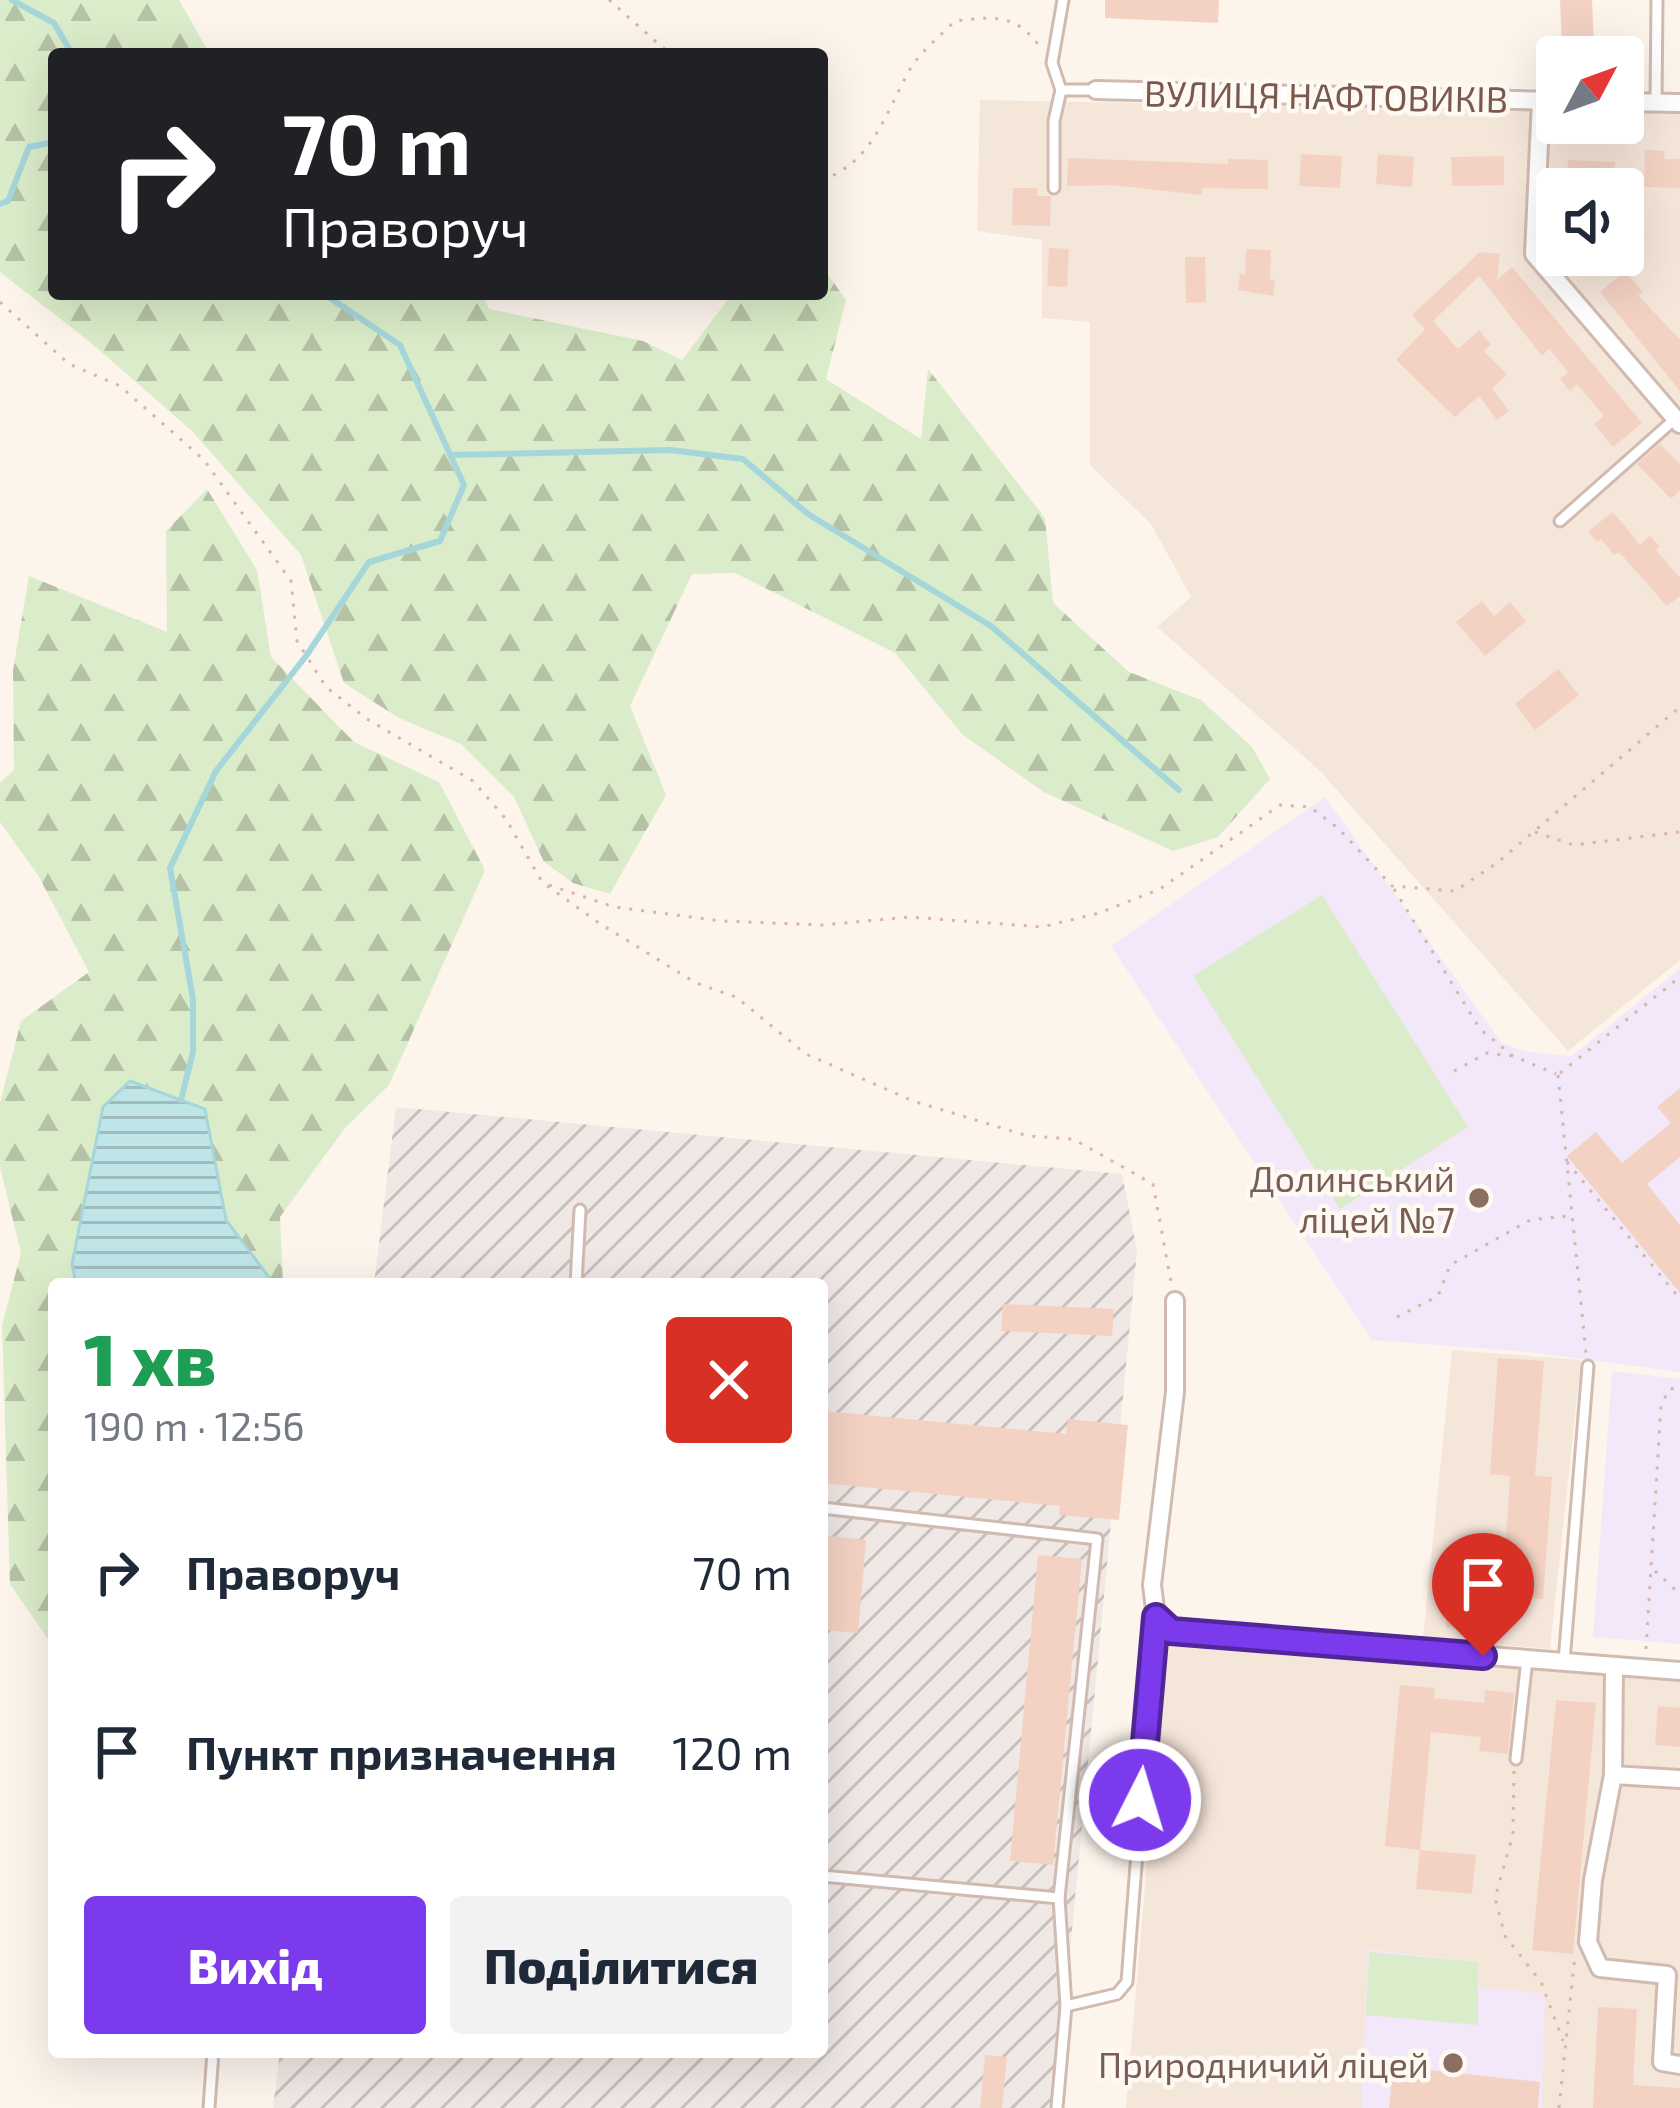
<!DOCTYPE html>
<html lang="uk">
<head>
<meta charset="utf-8">
<style>
  :root { --surface:#fff; --page:#f2f2f3; --text:#1f2937; --muted:#747a83; --accent:#7c3aed }
  body { margin:0; font-family:"Exo 2",sans-serif; background:var(--page); color:var(--text); height:100vh; display:flex; flex-direction:column; font-size:45px; white-space:nowrap }
  * { box-sizing:border-box; margin:0 }
  p { font-size:39px; color:var(--muted) }
  .icon { flex:none; width:66px; height:66px; fill:none; stroke:currentColor; stroke-width:2; stroke-linecap:round; stroke-linejoin:round }
  .map { position:relative; flex:1; overflow:hidden }
  .drawer { position:absolute; left:48px; top:1278px; width:780px; height:780px; display:flex; flex-direction:column; background:var(--surface); border-radius:12px; box-shadow:0 12px 48px #0002 }
  .drawer>* { flex:none }
  .hud { position:absolute; left:48px; top:48px; width:780px; height:252px; border-radius:12px; box-shadow:0 12px 48px #0002; background:#202124; color:#fff; overflow:hidden }
  .needle { width:78px; rotate:49deg }
  .controls { position:absolute; left:1536px; top:36px; display:grid; gap:24px }
  .controls a { display:grid; place-items:center; width:108px; height:108px; border-radius:12px; background:var(--surface); box-shadow:0 12px 48px #0002; font-size:60px }
  .pin { position:absolute; display:grid; place-items:center; width:102px; height:102px; color:#fff; margin:-123px -51px; border-radius:50% 50% 50% 0; rotate:-45deg; box-shadow:0 0 12px #0007 }
  .pin .icon { rotate:45deg }
  .me { position:absolute; width:132px; margin:-66px; rotate:5deg; stroke-linejoin:round; filter:drop-shadow(0 0 9px #0008) }
  .turn { display:flex; align-items:center; gap:42px; height:252px; padding:0 36px; font-size:54px }
  .turn .icon { width:156px; height:156px; stroke-width:2.5 }
  .turn b { display:block; font-size:84px; line-height:102px }
  .round { display:grid; place-items:center; flex:none; width:126px; height:126px; border-radius:12px; background:var(--page) }
  .summary { display:flex; align-items:center; justify-content:space-between; height:204px; padding:0 36px }
  h1 { font-size:72px; font-weight:800; line-height:90px; color:#1e9e55 }
  .primary-button { display:flex; gap:24px; margin-top:auto; padding:24px 36px }
  .primary-button a { flex:1; height:138px; border-radius:12px; background:var(--accent); color:#fff; font-size:48px; font-weight:800; line-height:138px; text-align:center }
  .primary-button a+a { background:var(--page); color:var(--text) }
  ul { padding:0; list-style:none }
  li { display:flex; align-items:center; gap:36px; height:180px; padding:0 36px }
  li div { flex:1 }
  li b { display:block; font-size:45px }
  li em { font-style:normal }
  .map>svg:first-child { display:block }
  .residential { fill:#f5e6da; fill-rule:evenodd }
  .industrial { fill:url(#industrial-furrows) }
  .education { fill:#f2e8fa }
  .grass { fill:#daecc9 }
  .forest { fill:url(#forest-firs) }
  .water { fill:url(#water-rules); stroke:#a5d6da; stroke-width:3 }
  .lines { fill:none; stroke-linecap:round; stroke-linejoin:round }
  .stream { stroke:#a5d6da; stroke-width:6 }
  .building { fill:#f3d2c3 }
  .lane-casing { stroke:#d1bbb0; stroke-width:15 }
  .street-casing { stroke:#d1bbb0; stroke-width:22 }
  .path { stroke:#d9b5a5; stroke-width:3; stroke-dasharray:3 9; stroke-linecap:butt }
  .lane { stroke:#fff; stroke-width:9 }
  .street { stroke:#fff; stroke-width:16 }
  .route-casing { stroke:#51269a; stroke-width:30 }
  .route { stroke:#7c3aed; stroke-width:21 }
  .education-dot { fill:#8d6e63; stroke:#fff9f3; stroke-width:4.5 }
  .labels { text-anchor:middle; dominant-baseline:central; stroke-width:9; stroke-linejoin:round; paint-order:stroke }
  .street-label { font-size:36px; fill:#7a594d; stroke:#fff9f3 }
  .education-label { font-size:36px; fill:#785e54; stroke:#fff9f3; text-anchor:end }
</style>
</head>
<body>
<div class="map">
<svg width="1680" height="2108" viewBox="0 0 1680 2108">
  <defs>
    <pattern id="industrial-furrows" width="10" height="10" patternUnits="userSpaceOnUse" patternTransform="scale(3)"><rect width="10" height="10" fill="#efe8e4"/><path d="M-1 1l2-2M0 10L10 0M9 11l2-2" fill="none" stroke="#c7bfbb"/></pattern>
    <pattern id="forest-firs" width="22" height="20" patternUnits="userSpaceOnUse" patternTransform="scale(3)"><rect width="22" height="20" fill="#daecc9"/><path d="M5 1l3.5 6h-7zM16 11l3.5 6h-7z" fill="#b6c2a5"/></pattern>
    <pattern id="water-rules" width="6" height="5" patternUnits="userSpaceOnUse" patternTransform="scale(3)"><rect width="6" height="5" fill="#bfe5e8"/><path d="M0 2.5h6" fill="none" stroke="#a0bdbe"/></pattern>
  </defs>
  <rect width="100%" height="100%" fill="#fdf5ec"/>
  <g class="residential">
    <path d="M980,100L1557,111V123H1623V112L1680,113V960L1568,1051L1320,771L1157,627L1191,597L1151,524L1090,465V322L1042,318V240L977,231ZM1557,189H1623V255H1557Z"/>
    <polygon points="1452,1350 1581,1360 1550,1649 1423,1638"/>
    <polygon points="1166,1640 1680,1681 1680,2108 1126,2108"/>
  </g>
  <polygon class="industrial" points="396,1107 1122,1174 1137,1251 1055,2108 273,2108 280,2052 822,2052 822,1284 374,1284"/>
  <g class="education">
    <polygon points="1325,797 1502,1043 1527,1052 1572,1056 1680,968 1680,1372 1529,1352 1372,1340 1111,946"/>
    <polygon points="1612,1371 1680,1379 1680,1644 1593,1637"/>
    <polygon points="1368,1949 1478,1962 1479,1988 1545,1993 1542,2108 1361,2108"/>
  </g>
  <g class="grass">
    <polygon points="1322,895 1468,1127 1340,1209 1193,976"/>
    <polygon points="1369,1952 1478,1962 1478,2025 1366,2015"/>
  </g>
  <g class="forest">
    <polygon points="0,0 179,0 210,54 54,54 54,294 483,294 489,309 643,341 682,360 732,294 822,294 822,266 846,300 826,379 921,439 928,369 1045,518 1053,603 1129,672 1201,700 1252,747 1270,779 1218,837 1173,851 1044,792 963,735 895,653 735,573 692,574 630,706 666,795 610,894 573,883 544,862 514,797 461,744 399,718 344,683 301,555 192,431 90,342 0,272"/>
    <polygon points="207,489 257,570 271,657 354,742 439,782 485,870 389,1085 345,1128 280,1217 283,1284 54,1284 54,1648 10,1584 2,1325 21,1253 0,1167 0,1103 21,1021 89,972 38,875 0,822 0,783 14,770 13,670 29,576 167,632 166,531"/>
  </g>
  <polygon class="water" points="130,1081 205,1109 226,1220 274,1284 76,1284 72,1264 103,1107"/>
  <g class="lines">
    <g class="stream">
      <polyline points="12,0 54,23 72,54"/>
      <polyline points="0,204 8,201 29,147 54,142"/>
      <polyline points="450,455 670,450 743,459 808,514 991,626 1179,790"/>
      <polyline points="181,1100 193,1052 193,999 170,868 216,771 306,656 369,562 440,541 464,485 400,345 324,294"/>
    </g>
  </g>
  <g class="building">
    <polygon points="1105,0 1219,0 1218,23 1105,18"/>
    <polygon points="1560,0 1592,0 1594,44 1562,46"/>
    <polygon points="1645,150 1665,151 1664,159 1680,159 1680,188 1644,187"/>
    <polygon points="1301,154 1342,156 1340,188 1299,186"/>
    <polygon points="1378,154 1414,157 1412,187 1376,184"/>
    <polygon points="1504,156 1504,185 1452,186 1451,157"/>
    <polygon points="1068,158 1228,164 1228,159 1268,160 1268,189 1202,188 1202,195 1112,185 1067,186"/>
    <polygon points="1568,160 1615,162 1614,188 1567,186"/>
    <polygon points="1013,188 1037,188 1037,196 1051,196 1050,226 1012,225"/>
    <polygon points="1049,248 1069,249 1067,287 1047,286"/>
    <polygon points="1246,249 1271,250 1270,279 1275,280 1273,296 1238,290 1240,274 1245,275"/>
    <polygon points="1480,252 1500,254 1497,280 1512,267 1642,423 1613,447 1594,424 1604,416 1577,384 1570,391 1560,379 1568,372 1549,349 1542,356 1479,276 1433,321 1458,349 1479,330 1491,345 1484,351 1507,375 1492,388 1509,411 1497,420 1479,396 1455,417 1396,360 1430,324 1425,329 1412,315"/>
    <polygon points="1185,257 1205,257 1206,302 1186,303"/>
    <polygon points="1625,271 1643,292 1638,295 1680,340 1680,391 1600,292"/>
    <polygon points="1660,444 1680,464 1680,490 1671,499 1637,464"/>
    <polygon points="1613,512 1640,545 1650,536 1660,547 1656,550 1680,578 1680,596 1667,606 1619,552 1614,555 1601,539 1597,542 1588,531"/>
    <polygon points="1482,601 1494,616 1510,602 1526,621 1485,656 1456,622"/>
    <polygon points="1558,669 1579,695 1535,730 1515,704"/>
    <polygon points="1680,1088 1680,1157 1647,1184 1680,1225 1680,1293 1567,1156 1596,1132 1622,1163 1671,1123 1657,1107"/>
    <polygon points="1003,1304 1114,1309 1112,1336 1001,1331"/>
    <polygon points="1498,1358 1544,1361 1535,1476 1552,1477 1543,1599 1502,1596 1510,1476 1490,1474"/>
    <polygon points="824,1411 1066,1434 1068,1419 1128,1425 1119,1520 1059,1515 1060,1506 822,1483"/>
    <polygon points="822,1535 866,1540 858,1633 822,1630"/>
    <polygon points="1038,1555 1082,1559 1053,1865 1010,1861"/>
    <polygon points="1449,1592 1502,1596 1500,1631 1446,1627"/>
    <polygon points="1400,1685 1435,1688 1434,1698 1484,1703 1485,1690 1514,1693 1508,1754 1479,1751 1481,1737 1431,1732 1420,1850 1385,1846"/>
    <polygon points="1556,1700 1596,1703 1573,1954 1532,1950"/>
    <polygon points="1658,1706 1680,1708 1680,1747 1655,1745"/>
    <polygon points="1420,1850 1476,1855 1472,1894 1416,1889"/>
    <polygon points="1598,2007 1637,2009 1633,2085 1680,2088 1680,2108 1593,2108"/>
    <polygon points="985,2055 1007,2057 1002,2108 980,2108"/>
    <polygon points="1393,2066 1540,2082 1538,2108 1389,2108"/>
  </g>
  <g class="lines">
    <defs>
      <g id="lane">
        <polyline points="1063,0 1052,63 1061,90 1096,90"/>
        <polyline points="1656,102 1657,0"/>
        <polyline points="1054,188 1054,121 1061,90"/>
        <polyline points="1560,521 1676,418"/>
        <polyline points="576,1284 580,1210"/>
        <polyline points="822,1508 1097,1539 1059,1898 1066,2006"/>
        <polyline points="1564,1662 1588,1366"/>
        <polyline points="1516,1759 1527,1659"/>
        <polyline points="822,1876 1059,1898"/>
        <polyline points="209,2108 213,2052"/>
        <polyline points="1057,2108 1066,2006 1117,1994 1127,1982 1155,1619"/>
      </g>
      <g id="street">
        <polyline points="1096,90 1557,101"/>
        <polyline points="1541,100 1534,254 1680,424"/>
        <polyline points="1623,102 1680,103"/>
        <polyline points="1175,1301 1175,1392 1152,1585 1156,1617 1171,1631 1680,1671"/>
        <polyline points="1614,1666 1613,1775 1680,1779"/>
        <polyline points="1613,1775 1593,1880 1588,1942 1600,1968 1667,1975 1662,2062 1680,2065"/>
      </g>
    </defs>
    <use href="#lane" class="lane-casing"/>
    <use href="#street" class="street-casing"/>
    <g class="path">
      <polyline points="609,0 670,54"/>
      <path d="M822,180C873,162 885,114 909,71C919,53 940,36 955,21C992,17 1015,12 1040,47"/>
      <polyline points="0,302 69,364 120,386 204,460 291,581 297,641 326,687 367,719 473,781 506,819 542,882 599,923 696,983 736,997 806,1054 913,1101 1028,1136 1073,1139 1153,1184 1171,1282"/>
      <polyline points="1535,832 1574,845 1680,832"/>
      <polyline points="549,885 614,907 722,921 822,925 910,917 1042,927 1099,913 1160,889 1280,805 1310,807 1339,829 1392,886 1455,891 1497,863 1680,707"/>
      <polyline points="1394,889 1480,1029 1513,1056 1556,1074"/>
      <polyline points="1454,1071 1487,1053 1511,1056"/>
      <polyline points="1560,1073 1680,977"/>
      <polyline points="1558,1075 1586,1353"/>
      <polyline points="1567,1162 1680,1299"/>
      <polyline points="1397,1317 1438,1296 1450,1265 1461,1259 1530,1220 1568,1216"/>
      <polyline points="1655,1571 1680,1594"/>
      <polyline points="1646,1649 1661,1406 1669,1389 1680,1387"/>
      <polyline points="1514,1771 1513,1834 1495,1898 1505,1936 1541,1982 1563,2041"/>
      <polyline points="1559,2108 1575,1955"/>
    </g>
    <use href="#lane" class="lane"/>
    <use href="#street" class="street"/>
  </g>
  <g class="lines">
    <defs>
      <polyline id="route" points="1140,1800 1156,1617 1171,1631 1483,1656"/>
    </defs>
    <use href="#route" class="route-casing"/>
    <use href="#route" class="route"/>
  </g>
  <g class="education-dot">
    <circle cx="1479" cy="1198" r="12"/>
    <circle cx="1453" cy="2063" r="12"/>
  </g>
  <g class="labels">
    <g class="street-label">
      <text transform="translate(1326 95) rotate(1)">ВУЛИЦЯ НАФТОВИКІВ</text>
    </g>
    <g class="education-label">
      <text x="1455" y="1177">Долинський<tspan x="1455" dy="41">ліцей №7</tspan></text>
      <text x="1429" y="2063">Природничий ліцей</text>
    </g>
  </g>
</svg>
<div class="controls">
<a><svg class="needle" viewBox="-14 -14 28 28"><path d="M0-13l5 13h-10z" fill="#e53935"/><path d="M0 13l5-13h-10z" fill="#747a83"/></svg></a>
<a><svg class="icon" aria-label="sound" viewBox="0 0 24 24"><path d="M4 9h4l5-4v14l-5-4H4zM17 9q2 3 0 6"/></svg></a>
</div>
<div class="pin" style="left:1483px;top:1656px;background:#d93025"><svg class="icon" aria-label="arrive" viewBox="0 0 24 24"><path d="M6 21V4h12l-3 4 3 4H6"/></svg></div>
<svg class="me" style="left:1140px;top:1800px" viewBox="-20 -20 40 40"><circle r="17" fill="#7c3aed" stroke="#fff" stroke-width="3"/><path d="M0-11L8 9 0 5-8 9z" fill="#fff"/></svg>
<div class="hud">
<div class="turn"><svg class="icon" aria-label="right" viewBox="0 0 24 24"><path d="M7 20v-9h11M14 6l5 5-5 5"/></svg><div><b>70 m</b>Праворуч</div></div>
</div>
<section class="drawer">
<div class="summary"><div><h1>1 хв</h1><p>190 m · 12:56</p></div><a class="round" style="background:#d93025;color:#fff"><svg class="icon" aria-label="close" viewBox="0 0 24 24"><path d="M6 6l12 12M18 6L6 18"/></svg></a></div>
<ul>
<li><svg class="icon" aria-label="right" viewBox="0 0 24 24"><path d="M7 20v-9h11M14 6l5 5-5 5"/></svg><div><b>Праворуч</b></div><em>70 m</em></li>
<li><svg class="icon" aria-label="arrive" viewBox="0 0 24 24"><path d="M6 21V4h12l-3 4 3 4H6"/></svg><div><b>Пункт призначення</b></div><em>120 m</em></li>
</ul>
<div class="primary-button"><a>Вихід</a><a>Поділитися</a></div>
</section>
</div>
</body>
</html>
